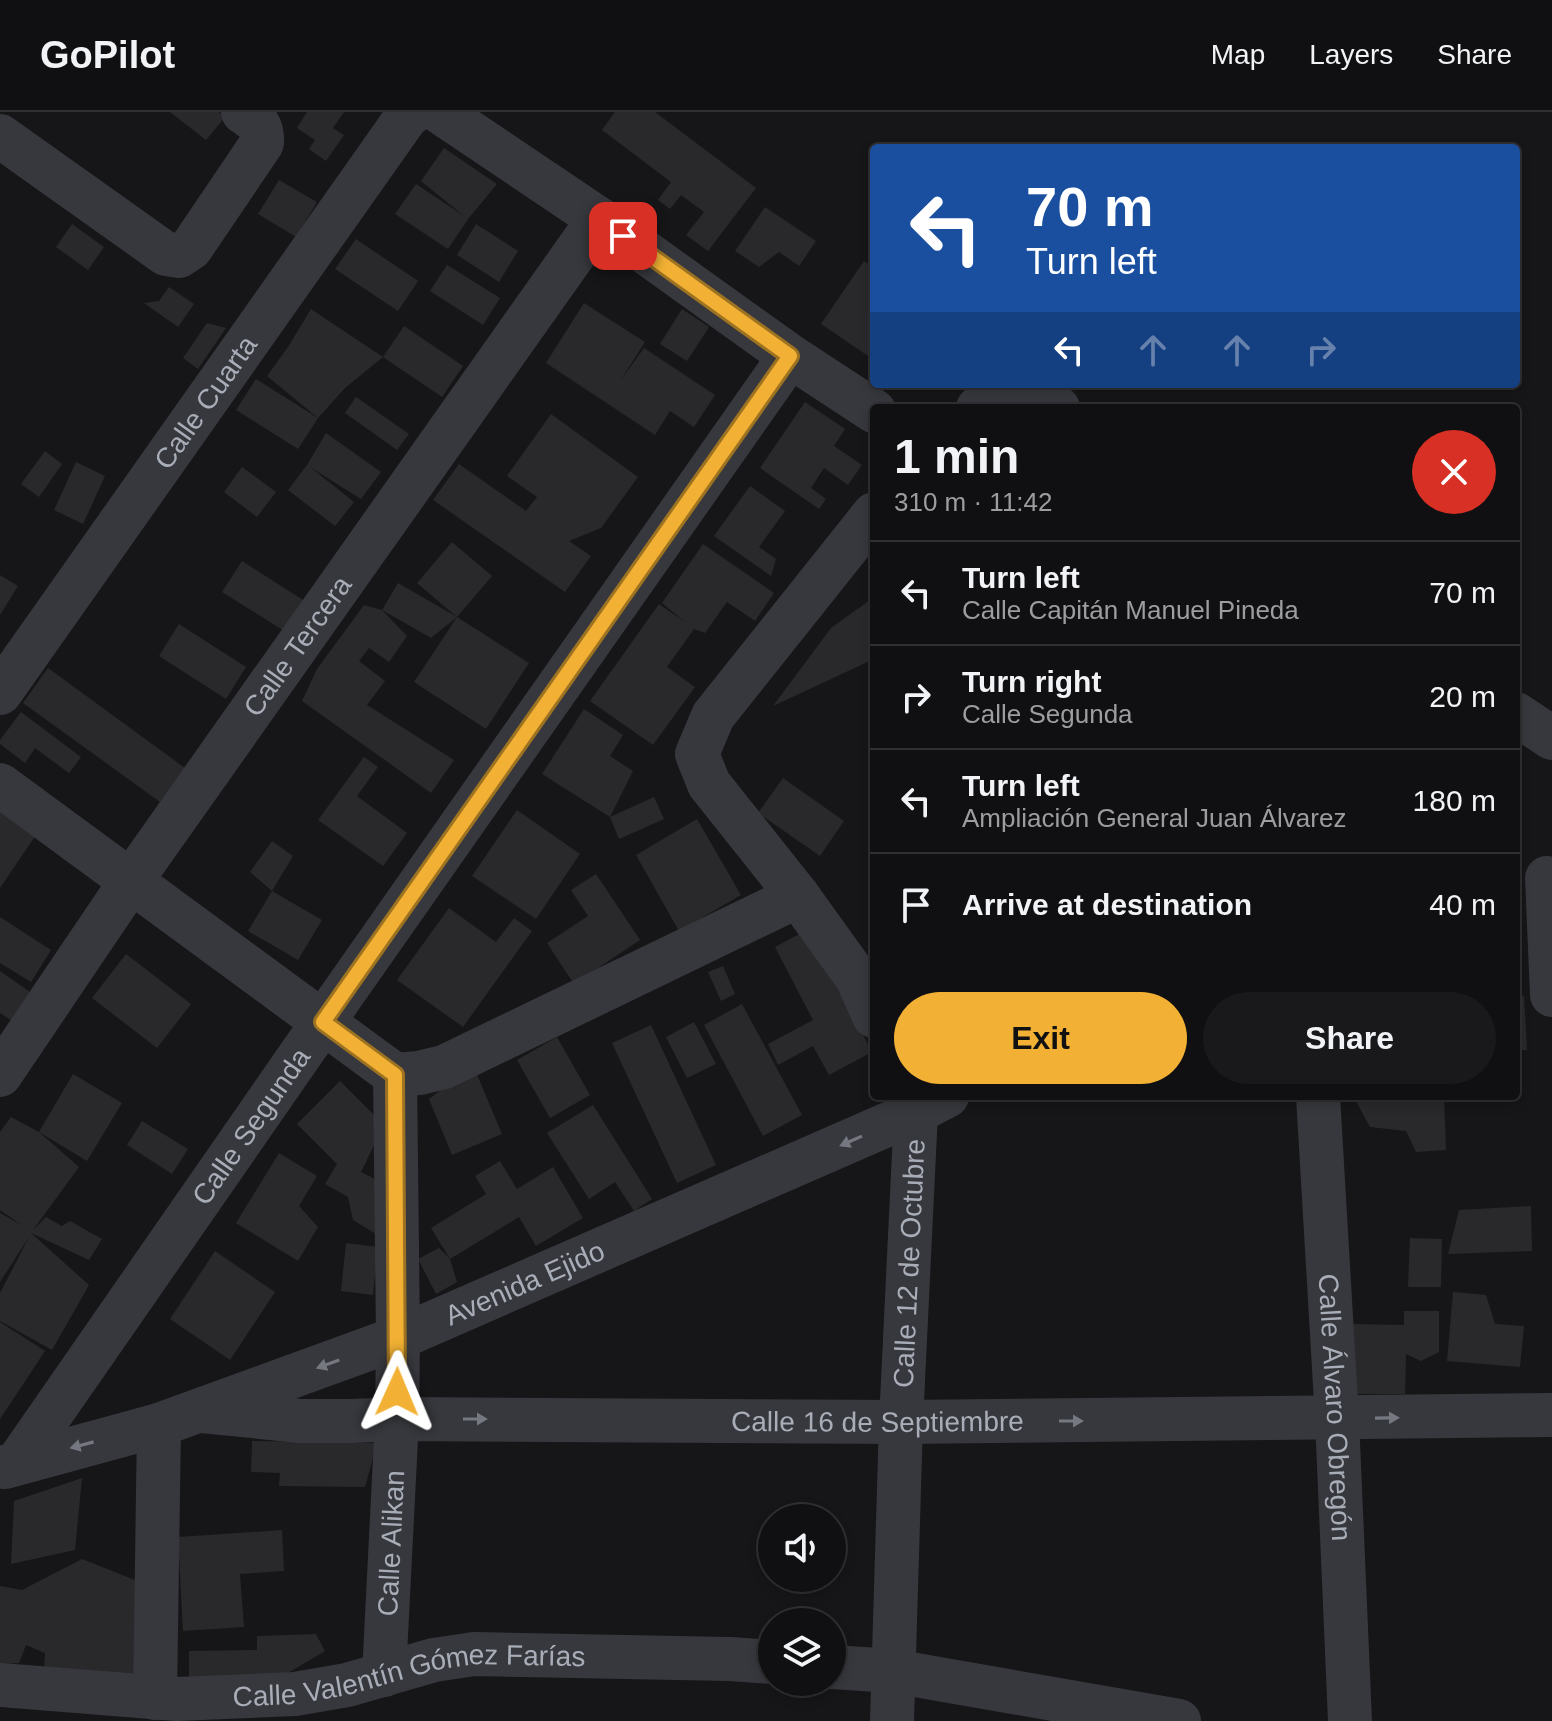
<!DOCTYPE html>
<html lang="en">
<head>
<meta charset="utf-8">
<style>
  :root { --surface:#101012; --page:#19191b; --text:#f1f3f6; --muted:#9c9d9f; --line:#303032; --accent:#f2b134 }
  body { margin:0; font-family:Arial,sans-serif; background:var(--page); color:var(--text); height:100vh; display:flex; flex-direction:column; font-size:30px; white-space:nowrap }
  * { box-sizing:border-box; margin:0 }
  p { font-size:26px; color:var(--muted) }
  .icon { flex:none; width:44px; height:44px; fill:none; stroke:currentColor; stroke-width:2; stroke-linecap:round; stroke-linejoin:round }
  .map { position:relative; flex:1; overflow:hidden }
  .side { position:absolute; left:870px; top:292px; width:650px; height:696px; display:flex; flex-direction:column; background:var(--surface); border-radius:8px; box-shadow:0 4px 12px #0003,0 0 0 2px var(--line) }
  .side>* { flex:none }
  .guide { position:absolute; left:870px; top:32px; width:650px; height:244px; border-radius:8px; box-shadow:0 4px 12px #0003,0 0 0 2px var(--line); background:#1a4fa0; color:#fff; overflow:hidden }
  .controls { position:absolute; left:758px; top:1392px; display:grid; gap:16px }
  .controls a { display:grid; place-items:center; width:88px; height:88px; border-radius:50%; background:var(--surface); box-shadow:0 4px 12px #0003,0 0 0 2px var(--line); font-size:40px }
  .pin { position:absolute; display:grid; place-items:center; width:68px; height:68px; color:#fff; margin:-34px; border-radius:16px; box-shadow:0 4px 12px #0006 }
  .me { position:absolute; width:88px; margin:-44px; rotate:1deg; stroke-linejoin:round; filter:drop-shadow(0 0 6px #0008) }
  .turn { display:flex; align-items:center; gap:28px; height:168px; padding:0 24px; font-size:36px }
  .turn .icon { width:104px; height:104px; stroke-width:2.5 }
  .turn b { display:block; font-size:56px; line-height:68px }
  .lanes { display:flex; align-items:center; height:76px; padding:0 24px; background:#0003; justify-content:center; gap:40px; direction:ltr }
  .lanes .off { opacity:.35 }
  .round { display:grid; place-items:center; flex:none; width:84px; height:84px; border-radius:42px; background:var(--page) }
  .headline { display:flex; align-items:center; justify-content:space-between; height:136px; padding:0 24px }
  h1 { font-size:48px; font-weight:700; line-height:60px }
  .primary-button { display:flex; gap:16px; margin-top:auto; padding:16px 24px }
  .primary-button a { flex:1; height:92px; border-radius:48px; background:var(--accent); color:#111; font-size:32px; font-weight:700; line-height:92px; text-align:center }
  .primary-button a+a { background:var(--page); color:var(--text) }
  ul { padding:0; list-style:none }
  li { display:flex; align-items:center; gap:24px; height:104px; padding:0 24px; border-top:2px solid var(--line) }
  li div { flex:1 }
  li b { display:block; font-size:30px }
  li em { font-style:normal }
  header { display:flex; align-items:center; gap:48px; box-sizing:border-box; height:112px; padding:0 40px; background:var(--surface); border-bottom:2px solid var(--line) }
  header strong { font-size:38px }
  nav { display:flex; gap:44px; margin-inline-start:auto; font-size:28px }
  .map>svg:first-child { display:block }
  .building { fill:#29292c }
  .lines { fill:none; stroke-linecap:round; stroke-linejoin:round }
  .minor { stroke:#37383d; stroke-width:44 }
  .oneway { fill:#757881 }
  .route-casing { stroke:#9d7322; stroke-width:20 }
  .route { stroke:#f2b134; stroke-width:14 }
  .labels { text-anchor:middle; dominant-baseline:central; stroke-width:8; stroke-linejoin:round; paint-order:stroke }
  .street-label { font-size:28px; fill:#a8adb8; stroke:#111113 }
</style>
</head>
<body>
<header>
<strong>GoPilot</strong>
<nav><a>Map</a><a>Layers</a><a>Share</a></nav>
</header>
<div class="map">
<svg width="1552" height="1609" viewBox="0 0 1552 1609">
  <rect width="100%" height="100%" fill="#161618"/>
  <g class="building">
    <polygon points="170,0 219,0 225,5 206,28"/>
    <polygon points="307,0 344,0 333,16 344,23 326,49 309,37 315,28 297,16"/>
    <polygon points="615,0 655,0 756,76 708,139 686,123 704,100 681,83 670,97 658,88 671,70 602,18"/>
    <polygon points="444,36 497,72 468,107 448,137 395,102 416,72 464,104 421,69"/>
    <polygon points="279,68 317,90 296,125 258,102"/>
    <polygon points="765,95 816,129 799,154 779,140 759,155 735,139"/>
    <polygon points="72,112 104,135 88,158 56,135"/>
    <polygon points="476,112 518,139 499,170 457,143"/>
    <polygon points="356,127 418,169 398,199 335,157"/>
    <polygon points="864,149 874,156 874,248 821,212"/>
    <polygon points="447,153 500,186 483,213 430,179"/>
    <polygon points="169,175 194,192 178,215 144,191 159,189"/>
    <polygon points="584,191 645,230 620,269 644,236 715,283 694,315 670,299 655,323 546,251"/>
    <polygon points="311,197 383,245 345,276 318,306 267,264 288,235"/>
    <polygon points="682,197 709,215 687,249 660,232"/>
    <polygon points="207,211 226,216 198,257 183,246"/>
    <polygon points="404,214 463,254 442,285 383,245"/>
    <polygon points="256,267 318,306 298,337 236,298"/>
    <polygon points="356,285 409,322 397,338 345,301"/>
    <polygon points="805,290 845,317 834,334 862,353 848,373 824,356 811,376 826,387 819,397 760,356"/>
    <polygon points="551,302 638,365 601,416 569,429 591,444 565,480 433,388 459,352 526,399 537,385 507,364"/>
    <polygon points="326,321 381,360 361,387 310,355 354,390 335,414 288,378 307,353"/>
    <polygon points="45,339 62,352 39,385 21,372"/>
    <polygon points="76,350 105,364 83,412 54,398"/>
    <polygon points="242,355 276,380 257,405 224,380"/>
    <polygon points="750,374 785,399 759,435 776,447 771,464 714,424"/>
    <polygon points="452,430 492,464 457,505 417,471"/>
    <polygon points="703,432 774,481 755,509 727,490 705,521 694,517 667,555 695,575 653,633 590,589 659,492 685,510 662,491"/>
    <polygon points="242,449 308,491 289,522 222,480"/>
    <polygon points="0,463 18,474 0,503"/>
    <polygon points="398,471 457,505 431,526 382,498 407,524 389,550 369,536 359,549 385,569 367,593 454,648 431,681 302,589 317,557 364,493 382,498"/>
    <polygon points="874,485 874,547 773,594 831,516"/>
    <polygon points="457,505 529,551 486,617 414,570"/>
    <polygon points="179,512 246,555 226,587 159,544"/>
    <polygon points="48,556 185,656 160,690 23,591"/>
    <polygon points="584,597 623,623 610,644 633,659 610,705 542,662"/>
    <polygon points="21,600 81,645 69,661 35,636 25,651 0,632 0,628"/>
    <polygon points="364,645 378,655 357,684 407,721 383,754 318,708"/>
    <polygon points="783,666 844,709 820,744 758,701"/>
    <polygon points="654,685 664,707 619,727 610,705"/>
    <polygon points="0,691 40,717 0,776"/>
    <polygon points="517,698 580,742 536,807 472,764"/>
    <polygon points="697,707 741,783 679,819 636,743"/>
    <polygon points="272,729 293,744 272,779 250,760"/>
    <polygon points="596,762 640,828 574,872 547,831 588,804 571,778"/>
    <polygon points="272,779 322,808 298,848 248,819"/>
    <polygon points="449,796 496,830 514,806 532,819 463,915 397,868"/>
    <polygon points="0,805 51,838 31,870 0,851"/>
    <polygon points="807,818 872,940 829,963 813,934 778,953 768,932 813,908 775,835"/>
    <polygon points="126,842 191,892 157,936 92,886"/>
    <polygon points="723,854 735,882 721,889 708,860"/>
    <polygon points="0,859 30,880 11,908 0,901"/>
    <polygon points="1516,884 1524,884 1527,938 1516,938"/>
    <polygon points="742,892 802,1003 763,1024 704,913"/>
    <polygon points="694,910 716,952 687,966 666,925"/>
    <polygon points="651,913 716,1053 677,1071 612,931"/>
    <polygon points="557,925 590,983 550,1006 517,948"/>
    <polygon points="473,953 502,1022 452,1043 429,987"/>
    <polygon points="73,962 122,991 87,1049 39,1020"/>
    <polygon points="340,969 384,1013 361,1060 381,1070 376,1122 353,1108 348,1085 325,1072 337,1052 297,1012"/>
    <polygon points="1356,984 1444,984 1446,1038 1416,1040 1406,1019 1370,1015 1357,991"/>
    <polygon points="593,993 652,1087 634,1099 615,1070 589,1087 547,1021"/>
    <polygon points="11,1005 39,1020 79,1055 33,1118 46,1105 62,1114 70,1109 102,1127 89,1148 31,1121 89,1173 52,1238 0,1209 0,1181 29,1125 0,1170 0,1101 23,1114 0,1098 0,1020"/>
    <polygon points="142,1009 188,1037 172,1062 127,1033"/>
    <polygon points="279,1041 317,1064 299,1094 318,1115 298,1149 236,1111"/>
    <polygon points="500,1049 517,1077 553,1055 583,1106 536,1134 519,1105 450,1147 431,1116 486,1082 475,1064"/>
    <polygon points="1531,1094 1532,1139 1448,1142 1459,1098"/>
    <polygon points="1410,1126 1442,1127 1441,1175 1408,1175"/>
    <polygon points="346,1131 378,1135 373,1183 341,1179"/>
    <polygon points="439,1136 450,1147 457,1170 436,1182 418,1147"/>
    <polygon points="215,1139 275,1180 230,1248 170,1207"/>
    <polygon points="1453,1180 1486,1183 1495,1212 1524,1214 1520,1255 1447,1249"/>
    <polygon points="1404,1199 1439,1199 1439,1240 1421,1249 1406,1242 1405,1282 1350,1282 1350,1212 1404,1213"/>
    <polygon points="0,1210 45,1239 0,1307"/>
    <polygon points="252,1329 377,1331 365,1375 279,1374 280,1361 251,1360"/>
    <polygon points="82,1366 75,1438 11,1452 14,1389"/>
    <polygon points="282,1418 284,1459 240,1462 244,1515 183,1519 178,1425"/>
    <polygon points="82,1447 140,1470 134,1563 44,1558 45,1541 26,1533 19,1551 0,1552 0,1474 22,1478"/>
    <polygon points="316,1522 325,1539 278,1567 189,1569 189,1539 257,1538 257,1524"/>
  </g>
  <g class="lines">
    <g class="minor">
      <polyline points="440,0 599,107 790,244 874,299"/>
      <path d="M0,24L166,142L179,144L191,136L262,31C263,13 257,10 243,0"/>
      <path d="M978,296L1004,276C1025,277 1041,285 1058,296"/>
      <polyline points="874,402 713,604 697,642 709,672 798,784 857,866 874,904"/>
      <path id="s1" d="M0,581L407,4L413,0"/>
      <polyline points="1516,602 1552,626"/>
      <polyline points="0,673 395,963"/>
      <polyline points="1547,766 1552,883"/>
      <path id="s2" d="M0,963L131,769L599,107"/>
      <polyline points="395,963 419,961 444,955 798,784"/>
      <path id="s3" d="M1318,984L1337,1307L1350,1609"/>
      <path id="s4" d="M202,1299L300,1309H352L397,1307L901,1310L1552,1303"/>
      <path id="s5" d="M17,1351L323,910L790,244"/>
      <path id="s6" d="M5,1355L159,1313L398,1226L916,1000L947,984"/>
      <polyline points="832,1555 893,1559 1179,1609"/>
      <path id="s7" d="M384,1563L397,1307L398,1226L395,963"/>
      <path id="s8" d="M0,1573L177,1587L295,1582L347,1573L434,1548L474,1542L730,1547L772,1550"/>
      <polyline points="155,1586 159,1313"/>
      <path id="s9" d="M892,1609L901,1310L916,1000L909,984"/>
    </g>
  </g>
  <defs><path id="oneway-solid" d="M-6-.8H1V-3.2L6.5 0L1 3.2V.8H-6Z" transform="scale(2)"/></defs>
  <g class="oneway">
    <use href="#oneway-solid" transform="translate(851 1029) rotate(156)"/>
    <use href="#oneway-solid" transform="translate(328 1252) rotate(160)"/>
    <use href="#oneway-solid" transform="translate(1387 1306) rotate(-1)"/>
    <use href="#oneway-solid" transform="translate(475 1307)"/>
    <use href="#oneway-solid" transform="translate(1071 1309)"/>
    <use href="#oneway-solid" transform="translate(82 1333) rotate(165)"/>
  </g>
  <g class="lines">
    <defs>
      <polyline id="route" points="397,1280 395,963 323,910 790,244 623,124"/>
    </defs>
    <use href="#route" class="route-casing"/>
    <use href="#route" class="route"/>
  </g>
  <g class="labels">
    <g class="street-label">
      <text stroke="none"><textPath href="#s1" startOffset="356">Calle Cuarta</textPath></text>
      <text stroke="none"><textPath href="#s2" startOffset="522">Calle Tercera</textPath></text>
      <text stroke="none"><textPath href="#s5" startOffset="410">Calle Segunda</textPath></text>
      <text stroke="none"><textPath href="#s9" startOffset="458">Calle 12 de Octubre</textPath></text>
      <text stroke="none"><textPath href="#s6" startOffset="552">Avenida Ejido</textPath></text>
      <text stroke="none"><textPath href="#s3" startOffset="312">Calle Álvaro Obregón</textPath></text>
      <text stroke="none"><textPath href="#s4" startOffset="676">Calle 16 de Septiembre</textPath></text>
      <text stroke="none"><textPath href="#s7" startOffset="132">Calle Alikan</textPath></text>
      <text stroke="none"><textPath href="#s8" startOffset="412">Calle Valentín Gómez Farías</textPath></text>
    </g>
  </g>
</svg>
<div class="controls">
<a><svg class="icon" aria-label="sound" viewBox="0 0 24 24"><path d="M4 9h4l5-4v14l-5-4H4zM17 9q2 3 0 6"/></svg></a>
<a><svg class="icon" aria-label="layers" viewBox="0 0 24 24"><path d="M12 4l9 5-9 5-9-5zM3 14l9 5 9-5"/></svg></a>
</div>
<div class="pin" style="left:623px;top:124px;background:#d93025"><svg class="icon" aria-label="arrive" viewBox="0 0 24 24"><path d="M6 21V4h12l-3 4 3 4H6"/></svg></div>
<svg class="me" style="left:397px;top:1280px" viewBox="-20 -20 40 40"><path d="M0-17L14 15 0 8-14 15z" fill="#f2b134" stroke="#fff" stroke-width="4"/></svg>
<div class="guide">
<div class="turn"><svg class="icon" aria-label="left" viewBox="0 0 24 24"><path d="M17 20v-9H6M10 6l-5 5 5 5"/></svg><div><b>70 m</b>Turn left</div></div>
<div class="lanes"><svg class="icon" aria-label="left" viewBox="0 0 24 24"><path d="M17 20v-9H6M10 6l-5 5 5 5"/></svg><svg class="icon off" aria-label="ahead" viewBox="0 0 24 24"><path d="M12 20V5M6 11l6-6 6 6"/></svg><svg class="icon off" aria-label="ahead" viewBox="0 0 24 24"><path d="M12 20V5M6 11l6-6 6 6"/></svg><svg class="icon off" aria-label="right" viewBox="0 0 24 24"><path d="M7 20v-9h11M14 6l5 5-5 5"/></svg></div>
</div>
<section class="side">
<div class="headline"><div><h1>1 min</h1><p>310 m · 11:42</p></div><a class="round" style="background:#d93025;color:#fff"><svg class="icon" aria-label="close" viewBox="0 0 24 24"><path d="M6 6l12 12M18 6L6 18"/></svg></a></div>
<ul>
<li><svg class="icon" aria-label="left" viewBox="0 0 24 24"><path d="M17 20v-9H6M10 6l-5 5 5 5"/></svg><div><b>Turn left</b><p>Calle Capitán Manuel Pineda</p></div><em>70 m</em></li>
<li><svg class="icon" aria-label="right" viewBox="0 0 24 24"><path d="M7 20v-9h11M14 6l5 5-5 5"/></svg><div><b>Turn right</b><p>Calle Segunda</p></div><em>20 m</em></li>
<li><svg class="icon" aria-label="left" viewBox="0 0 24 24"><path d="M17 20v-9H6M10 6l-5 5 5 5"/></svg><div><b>Turn left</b><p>Ampliación General Juan Álvarez</p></div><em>180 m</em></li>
<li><svg class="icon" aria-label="arrive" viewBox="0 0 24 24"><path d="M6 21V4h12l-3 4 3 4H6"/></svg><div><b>Arrive at destination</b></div><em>40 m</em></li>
</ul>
<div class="primary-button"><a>Exit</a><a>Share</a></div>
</section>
</div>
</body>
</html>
